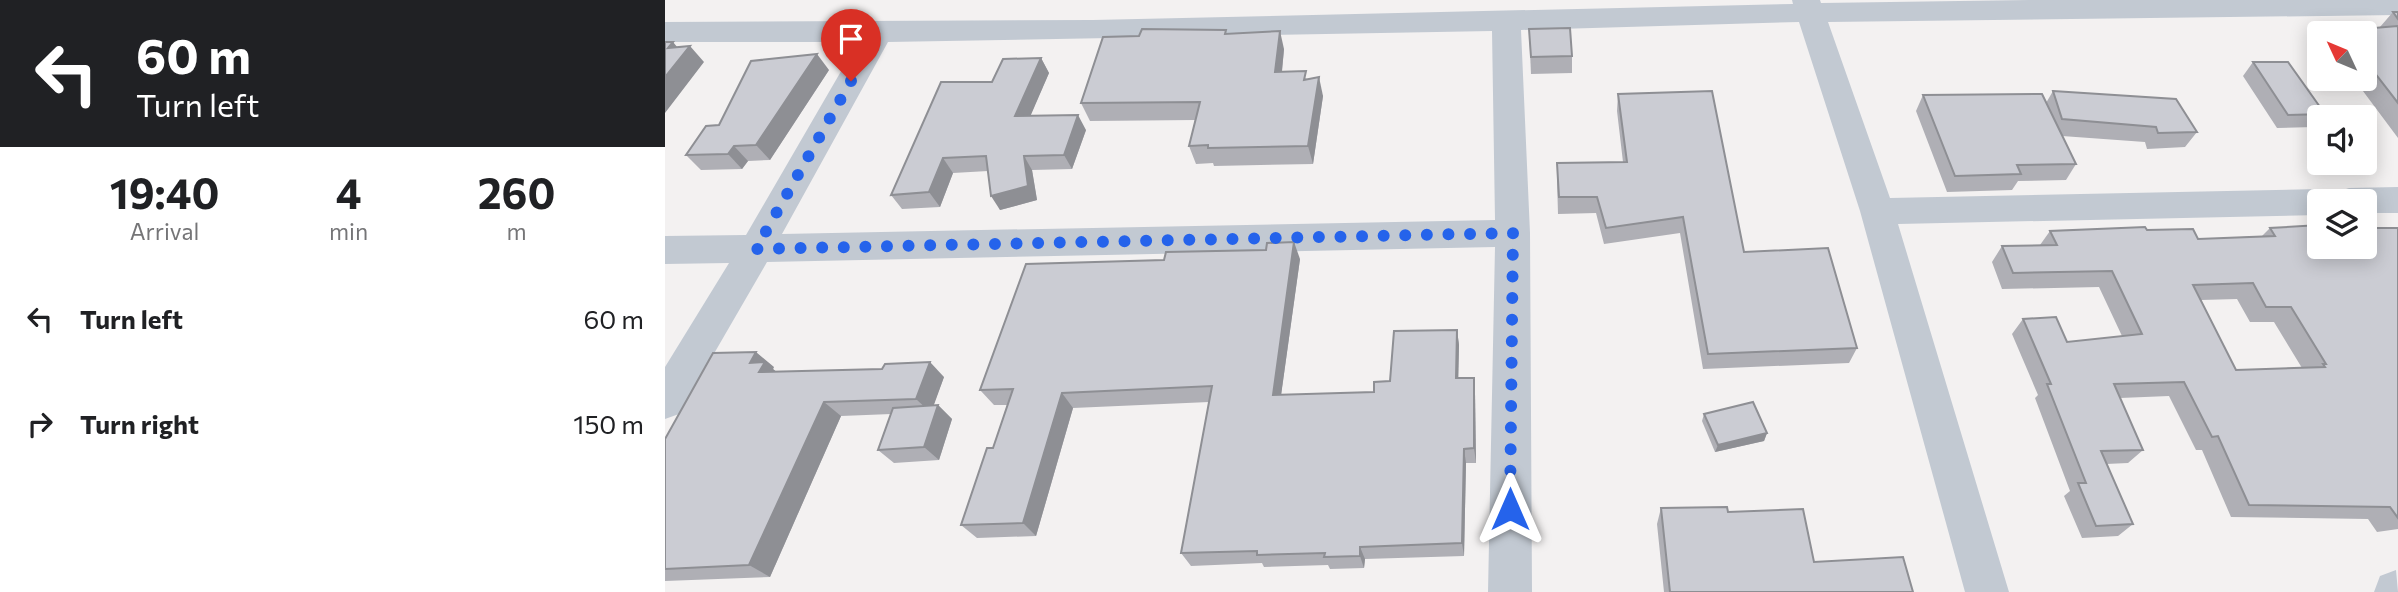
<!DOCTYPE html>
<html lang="en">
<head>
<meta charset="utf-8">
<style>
  :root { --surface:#fff; --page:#f6f6f6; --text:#202124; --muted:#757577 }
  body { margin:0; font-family:Commissioner,sans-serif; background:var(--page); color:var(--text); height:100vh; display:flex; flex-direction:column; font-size:26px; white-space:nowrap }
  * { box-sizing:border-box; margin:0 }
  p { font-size:23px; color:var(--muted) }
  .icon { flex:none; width:38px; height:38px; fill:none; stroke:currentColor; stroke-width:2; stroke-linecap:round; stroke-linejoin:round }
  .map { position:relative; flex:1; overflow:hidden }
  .panel { display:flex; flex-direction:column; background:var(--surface); width:665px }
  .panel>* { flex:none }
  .guide { background:#202124; color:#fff; overflow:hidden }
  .needle { width:46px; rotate:314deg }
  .buttons { position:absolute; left:1642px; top:21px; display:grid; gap:14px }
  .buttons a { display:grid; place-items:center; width:70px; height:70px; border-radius:7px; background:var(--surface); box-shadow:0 4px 18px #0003; font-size:35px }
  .pin { position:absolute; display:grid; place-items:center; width:60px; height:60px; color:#fff; margin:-72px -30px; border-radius:50% 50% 50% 0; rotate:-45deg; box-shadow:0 0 7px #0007 }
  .pin .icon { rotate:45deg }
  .me { position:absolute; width:77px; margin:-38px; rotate:0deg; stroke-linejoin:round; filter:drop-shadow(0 0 5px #0008) }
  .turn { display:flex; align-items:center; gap:24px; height:147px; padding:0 21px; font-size:32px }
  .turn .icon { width:91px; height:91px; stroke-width:2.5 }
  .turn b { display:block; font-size:49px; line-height:60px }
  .eta { display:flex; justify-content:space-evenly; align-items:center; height:119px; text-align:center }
  .eta b { font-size:42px; font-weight:700; line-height:49px }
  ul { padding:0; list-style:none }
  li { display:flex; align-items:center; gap:21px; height:105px; padding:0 21px }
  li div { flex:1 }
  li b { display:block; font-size:26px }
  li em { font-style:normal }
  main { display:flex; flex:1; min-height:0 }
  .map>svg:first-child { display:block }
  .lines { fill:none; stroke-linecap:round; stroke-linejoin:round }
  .street { fill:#c2c9d2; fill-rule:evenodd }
  .wall { fill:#afafb5; fill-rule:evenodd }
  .shaded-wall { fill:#8e8f94 }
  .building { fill:#cbccd3; stroke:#8e8f94; stroke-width:2; fill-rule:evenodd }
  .route { stroke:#2563eb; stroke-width:12; stroke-dasharray:0 21.6 }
</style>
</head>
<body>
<main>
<section class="panel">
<div class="guide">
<div class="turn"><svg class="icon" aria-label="left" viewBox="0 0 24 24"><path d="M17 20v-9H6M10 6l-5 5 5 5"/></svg><div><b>60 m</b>Turn left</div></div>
</div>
<div class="eta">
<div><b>19:40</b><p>Arrival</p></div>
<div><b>4</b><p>min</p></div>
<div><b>260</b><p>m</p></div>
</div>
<ul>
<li><svg class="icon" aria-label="left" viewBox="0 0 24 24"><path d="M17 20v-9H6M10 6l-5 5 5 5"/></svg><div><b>Turn left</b></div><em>60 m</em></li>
<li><svg class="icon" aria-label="right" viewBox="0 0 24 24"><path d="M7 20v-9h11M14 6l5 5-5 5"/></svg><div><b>Turn right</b></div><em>150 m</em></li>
</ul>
</section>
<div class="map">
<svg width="1733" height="592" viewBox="0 0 1733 592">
  <rect width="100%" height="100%" fill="#f3f1f1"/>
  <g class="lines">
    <g class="street">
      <path d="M1127,0H1155L1156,3L1364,0H1733V15L1163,22L1225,198L1654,189L1666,193L1669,198L1672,192L1684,188L1733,187V213H1699V201H1654V215L1233,224L1344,592H1300L1195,211L1134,22L856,30L865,233L867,592H823L830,247L102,262L14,414L0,419V367L64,263L0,264V236L81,235L193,42H0V22L428,20L1128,4ZM827,31L830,220L117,234L223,42Z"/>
      <polygon points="1731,570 1733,592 1709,592 1715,576"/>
    </g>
  </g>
  <g class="wall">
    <polygon points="1728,12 1733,12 1733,138 1689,79 1699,79 1699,33 1670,33 1672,31 1715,27"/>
    <polygon points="864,29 907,56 907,73 866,74"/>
    <polygon points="562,34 619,49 617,72 643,79 658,96 648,164 549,166 548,163 531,164 524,146 530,120 425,121 416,103"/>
    <polygon points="376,58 384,73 365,116 421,130 407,169 367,170 372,200 335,210 323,171 288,173 275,207 237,209 226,195"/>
    <polygon points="1588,62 1660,114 1658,117 1654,117 1654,122 1649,127 1612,128 1578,76"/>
    <polygon points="164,70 105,160 83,161 77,169 36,170 21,155"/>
    <polygon points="1388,91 1532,132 1520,147 1482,149 1480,142 1397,136 1411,164 1401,180 1353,181 1347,190 1282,192 1251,111 1258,95 1381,103"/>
    <polygon points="953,94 1079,252 1192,348 1184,363 1038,369 1015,233 939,244 931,213 893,214 892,179 892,163 958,162 952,111"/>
    <path d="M1605,228L1654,247L1733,228V529L1712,532L1703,519L1566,517L1537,450H1531L1504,396L1455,398L1478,450L1463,463L1441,464L1468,524L1453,536L1417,538L1399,496L1405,491L1370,398L1373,395L1347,334L1358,319L1402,342L1457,336L1434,287L1337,289L1327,262L1337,246L1375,245L1385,231L1482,230L1533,239L1597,236ZM1572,299L1585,322H1609L1637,368L1571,370L1536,300Z"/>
    <polygon points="635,259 616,395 709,392 725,381 792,330 794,345 793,378 809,378 810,393 811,463 801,463 799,556 700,559 699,568 665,569 663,565 599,567 597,563 526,566 516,553 544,402 408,408 371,536 312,538 296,525 328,448 342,405 329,405 315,390"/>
    <polygon points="109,367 108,369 111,372 279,377 268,406 273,405 287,419 274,460 229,463 213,450 226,414 176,416 105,577 0,581 0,439"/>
    <polygon points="1039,414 1102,433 1099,441 1050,452 1037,421"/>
    <polygon points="996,508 1063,512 1149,562 1248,592 999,592 992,524"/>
  </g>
  <g class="shaded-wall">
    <polygon points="615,31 619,49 615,90 610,72"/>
    <polygon points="8,42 18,54 25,46 39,62 0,113 0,77 3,48"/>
    <polygon points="152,54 164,70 105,160 91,145"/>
    <polygon points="376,58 384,73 359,131 350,116"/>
    <polygon points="654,77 658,96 648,164 643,146"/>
    <polygon points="413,115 421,130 407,169 399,155"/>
    <polygon points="69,146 83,161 77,169 63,154"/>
    <polygon points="359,156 367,170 372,200 335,210 326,196"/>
    <polygon points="278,158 288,173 275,207 264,192"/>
    <polygon points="629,242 635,259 614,410 608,395"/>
    <polygon points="792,330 794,345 793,393 791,378"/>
    <polygon points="91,352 109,367 108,369 118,377 94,372 85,363"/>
    <polygon points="265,362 279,377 266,413 251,399"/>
    <polygon points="809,378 810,393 811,463 809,448"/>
    <polygon points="397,393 408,408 371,536 358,523"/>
    <polygon points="159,402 176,416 105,577 84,565"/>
    <polygon points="273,405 287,419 274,460 259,447"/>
    <polygon points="1102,433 1099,441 1050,452 1053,445"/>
    <polygon points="799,449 801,463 799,556 797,543"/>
    <polygon points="695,547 700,559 699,568 695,556"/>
  </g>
  <g class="building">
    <polygon points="1728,12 1733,12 1733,19"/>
    <polygon points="1733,26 1733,103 1699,59 1699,33 1674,33 1672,31"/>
    <polygon points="905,28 907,56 866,57 864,29"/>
    <polygon points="477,29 561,30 560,34 615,31 610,72 641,71 639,80 654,77 643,146 543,148 543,145 524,146 535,102 416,103 438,37 474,36"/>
    <polygon points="0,42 8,42 3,48 25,46 0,77"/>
    <polygon points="152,54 91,145 69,146 63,154 21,155 41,126 54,125 86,61"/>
    <polygon points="376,58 350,116 413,115 399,155 359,156 363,186 326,196 321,156 278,158 264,192 226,195 276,82 327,82 338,59"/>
    <polygon points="1588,62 1623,62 1660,114 1623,115"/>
    <polygon points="1047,91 1079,252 1163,248 1192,348 1043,354 1018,217 941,228 932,197 894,197 892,163 962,162 953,94"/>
    <polygon points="1388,91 1511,99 1532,132 1493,133 1491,127 1397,119"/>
    <polygon points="1377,94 1411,164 1352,165 1356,174 1290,176 1258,95"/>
    <path d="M1654,225V247H1699V228H1733V518L1725,507L1584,505L1553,436L1547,437L1519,382L1449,384L1478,450L1436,451L1468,524L1431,526L1413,483H1421L1382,384H1386L1358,319L1391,317L1402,342L1477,334L1447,271L1348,273L1337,246L1392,245L1385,231L1480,227L1482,230L1528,229L1533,239L1610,236L1605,228ZM1588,283L1601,307H1626L1661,364H1658L1660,367L1571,370L1528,285Z"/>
    <polygon points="629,242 608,395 709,392 709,382 725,381 729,331 792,330 791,378 809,378 809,448 799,449 797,543 695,547 695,556 659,557 660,553 592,555 592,551 516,553 547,386 397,393 358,523 296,525 322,448 328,448 348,389 315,390 361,264 499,260 501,252 601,250 602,243"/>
    <polygon points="91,352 85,363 100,362 94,372 217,369 220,364 265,362 251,399 159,402 84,565 0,569 0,439 48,353"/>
    <polygon points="1088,402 1102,433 1053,445 1039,414"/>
    <polygon points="273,405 259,447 213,450 228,408"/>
    <polygon points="1062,507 1063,512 1138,509 1149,562 1238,557 1248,592 1005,592 996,508"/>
  </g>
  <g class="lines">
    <polyline class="route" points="186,81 91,249 848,233 845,509"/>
  </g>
</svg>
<div class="buttons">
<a><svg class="needle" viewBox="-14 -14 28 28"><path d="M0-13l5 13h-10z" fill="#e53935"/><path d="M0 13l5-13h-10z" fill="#757577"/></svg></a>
<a><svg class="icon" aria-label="sound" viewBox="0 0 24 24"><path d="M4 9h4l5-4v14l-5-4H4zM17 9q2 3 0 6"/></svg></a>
<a><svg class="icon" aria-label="layers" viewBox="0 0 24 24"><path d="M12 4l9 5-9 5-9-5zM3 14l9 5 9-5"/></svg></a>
</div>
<div class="pin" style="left:186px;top:81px;background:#d93025"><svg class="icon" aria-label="arrive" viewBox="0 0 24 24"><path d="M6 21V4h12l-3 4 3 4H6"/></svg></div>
<svg class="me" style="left:845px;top:509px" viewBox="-20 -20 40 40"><path d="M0-17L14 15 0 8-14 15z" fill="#2563eb" stroke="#fff" stroke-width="4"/></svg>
</div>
</main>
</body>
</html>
